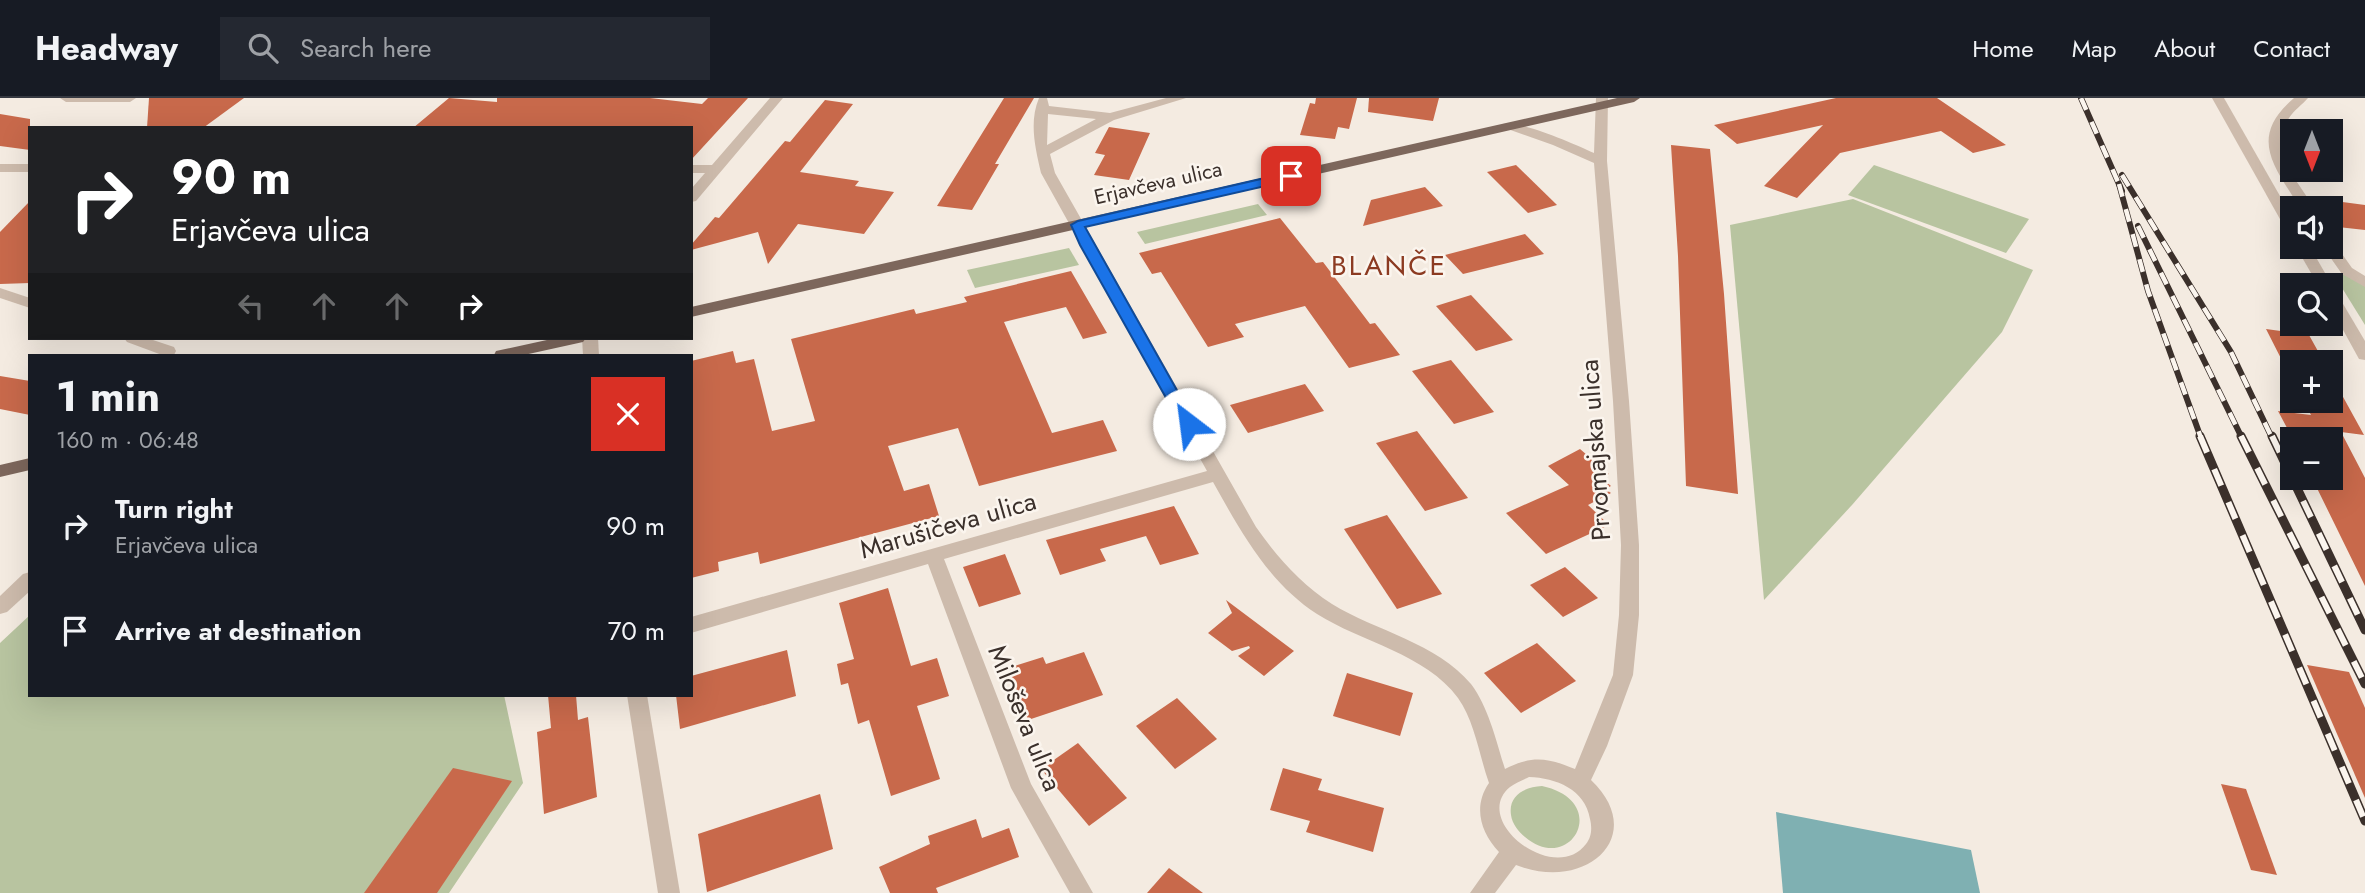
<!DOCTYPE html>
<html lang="en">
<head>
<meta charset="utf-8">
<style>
  :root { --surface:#171b24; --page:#242831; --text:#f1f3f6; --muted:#9ea1a6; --line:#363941 }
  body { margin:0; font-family:Jost,sans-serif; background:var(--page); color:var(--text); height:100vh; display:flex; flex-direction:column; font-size:26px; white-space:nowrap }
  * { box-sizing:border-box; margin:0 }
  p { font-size:23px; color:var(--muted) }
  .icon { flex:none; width:38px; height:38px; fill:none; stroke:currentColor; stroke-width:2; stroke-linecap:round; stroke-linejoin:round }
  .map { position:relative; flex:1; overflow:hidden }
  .side { position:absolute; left:28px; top:256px; width:665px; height:343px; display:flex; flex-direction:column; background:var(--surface); border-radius:0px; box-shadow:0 7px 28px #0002 }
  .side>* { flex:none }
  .banner { position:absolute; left:28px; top:28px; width:665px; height:214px; border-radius:0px; box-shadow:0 7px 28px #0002; background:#202124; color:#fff; overflow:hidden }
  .needle { width:46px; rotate:180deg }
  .controls { position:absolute; left:2280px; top:21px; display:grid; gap:14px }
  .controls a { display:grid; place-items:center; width:63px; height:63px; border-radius:0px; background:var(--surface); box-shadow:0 7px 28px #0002; font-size:35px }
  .pin { position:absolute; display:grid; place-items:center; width:60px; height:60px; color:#fff; margin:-30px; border-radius:14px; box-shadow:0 4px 10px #0006 }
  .me { position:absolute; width:77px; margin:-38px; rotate:330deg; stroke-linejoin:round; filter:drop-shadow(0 0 5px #0008) }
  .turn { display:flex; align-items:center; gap:24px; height:147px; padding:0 28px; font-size:32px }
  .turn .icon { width:91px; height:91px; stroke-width:2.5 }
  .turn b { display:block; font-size:49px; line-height:60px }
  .lanes { display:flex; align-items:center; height:66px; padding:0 28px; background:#0003; justify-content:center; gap:35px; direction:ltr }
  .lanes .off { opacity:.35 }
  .round { display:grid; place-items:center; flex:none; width:74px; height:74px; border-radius:0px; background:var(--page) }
  .headline { display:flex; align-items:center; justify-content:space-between; height:119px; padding:0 28px }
  h1 { font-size:42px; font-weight:700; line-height:52px }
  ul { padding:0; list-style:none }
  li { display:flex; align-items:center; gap:21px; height:105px; padding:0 28px }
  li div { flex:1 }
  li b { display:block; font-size:26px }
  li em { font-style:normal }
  header { display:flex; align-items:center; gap:42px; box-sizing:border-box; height:98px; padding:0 35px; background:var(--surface); border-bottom:2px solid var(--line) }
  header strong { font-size:33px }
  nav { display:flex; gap:38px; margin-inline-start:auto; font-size:24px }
  .search { width:490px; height:63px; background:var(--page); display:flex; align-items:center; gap:18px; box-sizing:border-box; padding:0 24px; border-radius:0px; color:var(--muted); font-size:26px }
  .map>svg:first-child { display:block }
  .green { fill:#b8c4a0 }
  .water { fill:#7fb0b2 }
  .building { fill:#c8694b }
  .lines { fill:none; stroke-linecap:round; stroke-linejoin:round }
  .minor { fill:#cdbbac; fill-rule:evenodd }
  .major { fill:#7d675c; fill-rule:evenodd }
  .rail-far1-casing { stroke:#3b302b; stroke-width:6 }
  .rail-casing { stroke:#3b302b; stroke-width:9 }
  .rail-far1 { stroke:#fbf5ee; stroke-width:4.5; stroke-dasharray:13; stroke-linecap:butt }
  .rail { stroke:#fbf5ee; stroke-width:6; stroke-dasharray:18; stroke-linecap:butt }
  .route { fill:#1a73e8; stroke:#114b97; stroke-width:2 }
  .labels { text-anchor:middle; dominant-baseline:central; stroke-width:5; stroke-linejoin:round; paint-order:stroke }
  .far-street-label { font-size:21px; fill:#3b302b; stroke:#fbf5ee }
  .street-label { font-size:26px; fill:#3b302b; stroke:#fbf5ee }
  .neighbourhood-label { font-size:28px; letter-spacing:2px; fill:#8c3b22; stroke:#fbf5ee }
</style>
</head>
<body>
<header>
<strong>Headway</strong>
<div class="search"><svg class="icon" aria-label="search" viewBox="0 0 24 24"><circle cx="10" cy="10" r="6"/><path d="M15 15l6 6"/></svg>Search here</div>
<nav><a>Home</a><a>Map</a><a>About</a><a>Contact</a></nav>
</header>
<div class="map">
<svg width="2365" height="795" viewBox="0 0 2365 795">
  <rect width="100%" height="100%" fill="#f4ebe1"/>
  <g class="green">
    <polygon points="1874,67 2029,121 2006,155 1848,97"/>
    <polygon points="1853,101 2033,172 2002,234 1852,407 1764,502 1730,127"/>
    <polygon points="1258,106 1267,117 1145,146 1137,134"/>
    <polygon points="1069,150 1079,167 975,190 967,172"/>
    <polygon points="2349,176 2365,188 2365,227 2334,177"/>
    <polygon points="30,517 30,597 504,597 523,685 449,795 0,795 0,545"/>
    <path d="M1542,688C1612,703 1571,778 1525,739C1519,734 1512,726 1511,717C1508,697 1525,689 1542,688Z"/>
  </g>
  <polygon class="water" points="1776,714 1971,752 1980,795 1783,795"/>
  <g class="building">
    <polygon points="149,0 244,0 203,30 147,30"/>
    <polygon points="449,0 497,4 497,0 650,0 702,6 708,0 748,0 691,62 691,30 413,30"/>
    <polygon points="1004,0 1034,0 995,66 999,66 972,112 937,108"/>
    <polygon points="1316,0 1357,0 1349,31 1338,29 1335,41 1300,37 1310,5 1315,6"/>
    <polygon points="1369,0 1439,0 1433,23 1368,14"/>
    <polygon points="1836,0 1937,0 2006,47 1973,55 1941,33 1840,55 1797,100 1764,88 1823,27 1737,46 1714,27"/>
    <polygon points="825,2 853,6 800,74 859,83 855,88 894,94 864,136 798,126 768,166 758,134 691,152 691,147 715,119 719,120 785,43 790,44"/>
    <polygon points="0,16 30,21 30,52 0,48"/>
    <polygon points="1109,29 1150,35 1129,82 1094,77 1105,57 1095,55"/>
    <polygon points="1671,47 1710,51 1724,196 1738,396 1686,388 1678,158"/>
    <polygon points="1516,67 1557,107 1528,115 1487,74"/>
    <polygon points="1425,89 1443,108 1363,128 1371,102"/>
    <polygon points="2320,101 2365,107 2365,132 2338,129 2331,118 2331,110 2326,110"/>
    <polygon points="30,103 30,185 0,186 0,134"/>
    <polygon points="1280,120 1316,165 1323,164 1370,226 1375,225 1400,257 1349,270 1305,208 1235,226 1244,239 1208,249 1161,174 1152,176 1139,155"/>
    <polygon points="1525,136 1544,156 1463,176 1445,157"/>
    <polygon points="1071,173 1107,235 1083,241 1066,209 1004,224 1052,335 1103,322 1117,353 979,388 958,330 888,348 904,393 929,386 939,418 760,466 758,454 718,464 719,473 691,480 691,263 733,253 736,265 754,261 772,333 815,323 791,241 914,211 916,216 967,204 964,199"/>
    <polygon points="1471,197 1513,242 1476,253 1436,208"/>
    <polygon points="2266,231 2309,237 2324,264 2292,264 2292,282"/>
    <polygon points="1451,262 1494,314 1454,326 1412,273"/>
    <polygon points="2331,277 2364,337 2341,334 2365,380 2365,488 2312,380 2331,380 2331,341 2293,341 2278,313 2311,317 2304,303 2331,303"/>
    <polygon points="0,278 30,283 30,317 0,311"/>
    <polygon points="1305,286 1324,313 1248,335 1230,307"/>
    <polygon points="1417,333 1468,400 1425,413 1376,345"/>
    <polygon points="1580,351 1609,376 1601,379 1611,388 1605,391 1611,395 1588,407 1609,427 1546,456 1506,415 1569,387 1548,368"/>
    <polygon points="1174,408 1199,456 1160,467 1146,438 1100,451 1106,463 1060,477 1046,442"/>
    <polygon points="1387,417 1442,496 1397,511 1344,431"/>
    <polygon points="1005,456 1021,496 979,509 963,469"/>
    <polygon points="1565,469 1598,500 1563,519 1530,487"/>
    <polygon points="888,490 911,568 937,560 949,598 917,608 940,681 891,698 869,622 858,626 848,585 841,587 837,566 854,561 839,505"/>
    <polygon points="1226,502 1294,553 1264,578 1238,558 1250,550 1249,548 1232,553 1208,535 1232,515"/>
    <polygon points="1537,545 1576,583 1521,615 1484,575"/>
    <polygon points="787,552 796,598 680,631 676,597 691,597 691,578"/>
    <polygon points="1084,554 1103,597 1028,622 1008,570 1043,559 1046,566"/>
    <polygon points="2307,567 2349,574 2365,610 2365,700"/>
    <polygon points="1347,575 1413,595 1400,638 1333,618"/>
    <polygon points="548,597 576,597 578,622 588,619 597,699 544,716 537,634 551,630"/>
    <polygon points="1177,600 1217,641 1175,671 1136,628"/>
    <polygon points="1078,645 1127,700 1089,728 1041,671"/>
    <polygon points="453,670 512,683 437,795 364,795"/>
    <polygon points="1283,670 1322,681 1318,692 1384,710 1373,754 1306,734 1310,723 1270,712"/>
    <polygon points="2221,686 2246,691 2277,777 2251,772"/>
    <polygon points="820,696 833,751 707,794 698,736"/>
    <polygon points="976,721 982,740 1009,730 1019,759 936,790 938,795 890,795 879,769 930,746 928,738"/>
    <polygon points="1169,770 1203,795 1147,795"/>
  </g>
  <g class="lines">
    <g class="minor">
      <polygon points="60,0 136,0 130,4 66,4"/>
      <polygon points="770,0 783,0 696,103 691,104 691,91 705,75 691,75 691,67 712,67"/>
      <path d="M1039,0H1047L1049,8L1110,15L1166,0H1186L1114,22L1050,56L1055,75L1256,429C1277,459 1301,486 1332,506C1376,533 1437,545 1471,586C1489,610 1496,643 1505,671C1532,657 1548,660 1575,671L1613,577L1619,517L1621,447L1613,303L1594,65L1553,47L1502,29L1503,26C1523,23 1574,46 1594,55L1596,0H1608L1607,63L1629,303L1639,447V517L1633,577L1607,648L1591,682C1649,737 1587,795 1516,767L1495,795H1470L1499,754C1480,734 1473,708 1489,685C1479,657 1475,624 1458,600C1426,556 1361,544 1317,516C1268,484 1241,434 1213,384L944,461L1031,686L1093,795H1070L1011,690L928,466L691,535V519L1207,373L1041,75C1035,49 1029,24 1039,0ZM1048,16L1096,21L1047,47ZM1529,679C1556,680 1585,691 1590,721C1592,729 1592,739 1586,746C1554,788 1470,722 1510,689C1515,685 1523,682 1529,679Z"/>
      <polygon points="2212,0 2224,0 2292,119 2292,134 2285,130"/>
      <path d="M2294,0H2308C2302,7 2294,12 2289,20C2266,53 2298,82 2314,110H2300C2275,69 2247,40 2294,0Z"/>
      <rect x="0" y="66" width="30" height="8"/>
      <polygon points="2331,145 2335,146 2352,170 2365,178 2365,189 2342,176 2323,149 2331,149"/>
      <polygon points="2296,149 2310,149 2332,187 2331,189 2318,187"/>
      <polygon points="0,190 30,200 30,210 0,200"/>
      <polygon points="2331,192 2336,194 2365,243 2365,262 2359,261 2331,210"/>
      <polygon points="124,240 147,240 174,249 176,253 174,257 162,257 127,244"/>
      <polygon points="582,240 598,240 599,257 583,257"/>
      <polygon points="30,474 30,493 7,514 0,516 0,498 23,476"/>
      <polygon points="627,597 647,597 680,795 658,795"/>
    </g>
    <g class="major">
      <polygon points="1617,0 1640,0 1634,4 691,219 691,209"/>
      <polygon points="556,240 586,240 583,244 524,257 494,257 496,253"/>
      <polygon points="30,360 30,372 0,379 0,367"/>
    </g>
    <defs>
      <g id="rail-far1">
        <polyline points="2081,0 2122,93"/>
        <polyline points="2122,77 2231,254 2272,340"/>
        <polyline points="2119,86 2148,193 2201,340"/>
        <polyline points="2138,128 2242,340"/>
      </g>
      <g id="rail">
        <polyline points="2200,338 2365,723"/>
        <polyline points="2241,338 2365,586"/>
        <polyline points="2272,338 2365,532"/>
      </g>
    </defs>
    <use href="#rail-far1" class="rail-far1-casing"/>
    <use href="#rail" class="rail-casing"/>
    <use href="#rail-far1" class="rail-far1"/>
    <use href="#rail" class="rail"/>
  </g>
  <polygon class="route" points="1291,74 1296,75 1296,81 1085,129 1196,326 1189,331 1183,330 1080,147 1071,127 1078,123"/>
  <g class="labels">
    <g class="far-street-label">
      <text transform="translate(1158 85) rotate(-13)">Erjavčeva ulica</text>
    </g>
    <g class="street-label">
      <text transform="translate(1595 352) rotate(-94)">Prvomajska ulica</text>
      <text transform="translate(948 427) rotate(-16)">Marušičeva ulica</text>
      <text transform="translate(1025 620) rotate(68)">Miloševa ulica</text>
    </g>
    <g class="neighbourhood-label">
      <text x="1389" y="167">BLANČE</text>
    </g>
  </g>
</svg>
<div class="controls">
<a><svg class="needle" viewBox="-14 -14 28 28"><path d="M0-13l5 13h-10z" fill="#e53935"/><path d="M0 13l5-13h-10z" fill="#9ea1a6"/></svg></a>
<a><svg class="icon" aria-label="sound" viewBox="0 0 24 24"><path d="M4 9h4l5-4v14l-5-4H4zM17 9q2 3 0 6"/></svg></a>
<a><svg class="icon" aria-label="search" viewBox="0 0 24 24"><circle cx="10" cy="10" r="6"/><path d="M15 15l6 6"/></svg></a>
<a>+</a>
<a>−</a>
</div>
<div class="pin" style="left:1291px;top:78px;background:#d93025"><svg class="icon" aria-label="arrive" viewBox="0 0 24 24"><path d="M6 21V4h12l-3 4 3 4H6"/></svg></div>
<svg class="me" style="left:1189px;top:326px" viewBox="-20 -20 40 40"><circle r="19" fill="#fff"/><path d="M0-13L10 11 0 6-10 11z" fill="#1a73e8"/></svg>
<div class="banner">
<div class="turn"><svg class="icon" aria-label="right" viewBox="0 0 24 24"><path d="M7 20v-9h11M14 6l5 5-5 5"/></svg><div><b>90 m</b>Erjavčeva ulica</div></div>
<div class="lanes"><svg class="icon off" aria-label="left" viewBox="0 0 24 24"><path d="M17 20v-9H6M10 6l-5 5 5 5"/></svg><svg class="icon off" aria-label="ahead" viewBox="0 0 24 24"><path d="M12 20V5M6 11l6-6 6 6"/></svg><svg class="icon off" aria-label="ahead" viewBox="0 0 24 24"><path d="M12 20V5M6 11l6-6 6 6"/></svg><svg class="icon" aria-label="right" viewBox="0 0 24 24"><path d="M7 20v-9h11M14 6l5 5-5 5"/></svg></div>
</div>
<section class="side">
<div class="headline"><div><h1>1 min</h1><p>160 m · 06:48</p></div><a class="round" style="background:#d93025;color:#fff"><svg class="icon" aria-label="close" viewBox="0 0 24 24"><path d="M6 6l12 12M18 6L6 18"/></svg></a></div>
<ul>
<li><svg class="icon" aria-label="right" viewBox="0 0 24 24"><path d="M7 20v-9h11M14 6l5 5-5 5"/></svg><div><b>Turn right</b><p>Erjavčeva ulica</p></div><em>90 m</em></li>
<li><svg class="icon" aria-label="arrive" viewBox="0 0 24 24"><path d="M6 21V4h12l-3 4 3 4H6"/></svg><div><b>Arrive at destination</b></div><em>70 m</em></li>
</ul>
</section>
</div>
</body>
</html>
